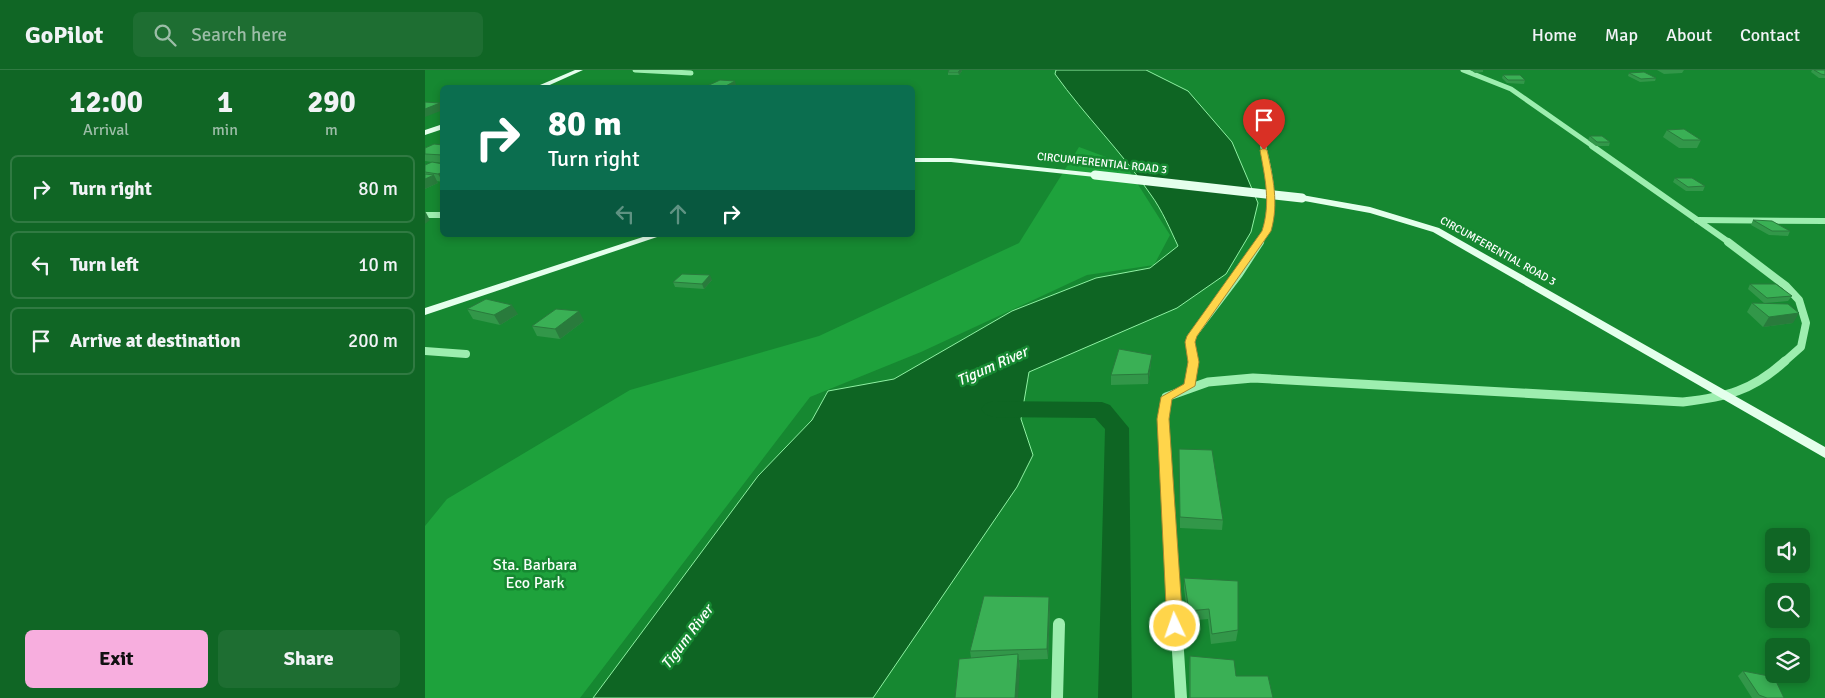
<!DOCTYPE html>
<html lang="en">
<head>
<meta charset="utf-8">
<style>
  :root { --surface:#106625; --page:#1e6e32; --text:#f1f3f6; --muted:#9cbda7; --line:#307a42; --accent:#f7aede }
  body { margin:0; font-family:Signika,sans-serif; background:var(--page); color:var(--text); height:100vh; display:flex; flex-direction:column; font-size:19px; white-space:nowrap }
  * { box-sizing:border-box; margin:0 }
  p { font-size:16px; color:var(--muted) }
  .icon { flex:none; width:28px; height:28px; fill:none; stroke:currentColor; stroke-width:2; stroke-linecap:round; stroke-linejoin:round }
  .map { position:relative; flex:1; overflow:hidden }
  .panel { display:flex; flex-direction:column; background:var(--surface); width:425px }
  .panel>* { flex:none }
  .hud { position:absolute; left:15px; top:15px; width:475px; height:152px; border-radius:8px; box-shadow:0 2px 8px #0003; background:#0b6e4f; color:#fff; overflow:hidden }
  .fabs { position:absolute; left:1340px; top:458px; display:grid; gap:10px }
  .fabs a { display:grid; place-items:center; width:45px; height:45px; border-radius:8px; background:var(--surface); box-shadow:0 2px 8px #0003; font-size:25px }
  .pin { position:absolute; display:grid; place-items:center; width:42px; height:42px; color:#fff; margin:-51px -21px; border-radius:50% 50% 50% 0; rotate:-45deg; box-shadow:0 0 5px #0007 }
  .pin .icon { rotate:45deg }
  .me { position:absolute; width:55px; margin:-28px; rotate:357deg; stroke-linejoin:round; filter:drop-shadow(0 0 4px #0008) }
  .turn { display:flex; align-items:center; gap:18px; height:105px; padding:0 25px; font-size:22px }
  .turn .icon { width:65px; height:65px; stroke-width:2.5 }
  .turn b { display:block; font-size:35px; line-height:42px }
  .lanes { display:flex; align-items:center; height:48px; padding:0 25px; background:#0003; justify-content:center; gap:25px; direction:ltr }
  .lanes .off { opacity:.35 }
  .eta { display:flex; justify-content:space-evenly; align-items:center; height:85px; text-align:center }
  .eta b { font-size:30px; font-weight:700; line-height:35px }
  .cta { display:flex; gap:10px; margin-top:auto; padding:10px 25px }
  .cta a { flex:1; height:58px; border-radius:8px; background:var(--accent); color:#111; font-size:20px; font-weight:700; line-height:58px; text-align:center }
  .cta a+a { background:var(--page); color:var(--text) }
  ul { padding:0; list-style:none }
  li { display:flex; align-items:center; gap:15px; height:68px; margin:0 10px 8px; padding:0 15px; border:2px solid var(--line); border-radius:8px }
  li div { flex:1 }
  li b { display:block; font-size:19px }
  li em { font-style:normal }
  header { display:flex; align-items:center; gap:30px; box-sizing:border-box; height:70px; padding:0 25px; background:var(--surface); border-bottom:1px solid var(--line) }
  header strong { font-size:24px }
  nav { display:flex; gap:28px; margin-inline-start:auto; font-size:18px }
  .search { width:350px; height:45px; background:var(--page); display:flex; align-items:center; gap:12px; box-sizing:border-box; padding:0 18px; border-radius:8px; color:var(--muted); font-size:19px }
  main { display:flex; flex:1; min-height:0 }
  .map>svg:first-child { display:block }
  .green { fill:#1ea23c }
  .water { fill:#0e6523; stroke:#8ff1a3 }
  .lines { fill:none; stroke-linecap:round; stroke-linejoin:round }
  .canal { fill:#0e6523; fill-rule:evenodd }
  .minor-far4 { stroke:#9deeaf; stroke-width:5 }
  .minor-far3 { stroke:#9deeaf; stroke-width:6 }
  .minor-far2 { stroke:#9deeaf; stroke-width:8 }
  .minor-far1 { stroke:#9deeaf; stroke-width:9 }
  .minor { stroke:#9deeaf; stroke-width:12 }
  .major { fill:#e4ffec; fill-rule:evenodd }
  .major-bridge { stroke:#e4ffec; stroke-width:9 }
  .wall { fill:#329749 }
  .shaded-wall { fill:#297b3c }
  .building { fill:#3ab055; stroke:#297b3c }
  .route { fill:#ffd54a; stroke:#a68a30 }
  .labels { text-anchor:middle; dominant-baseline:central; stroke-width:5; stroke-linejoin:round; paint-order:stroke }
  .far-street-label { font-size:11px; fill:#fff; stroke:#168831 }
  .water-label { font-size:15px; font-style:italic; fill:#fbfffc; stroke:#168831 }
  .near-park-label { font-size:16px; fill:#f9fffa; stroke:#168831 }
</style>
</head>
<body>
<header>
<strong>GoPilot</strong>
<div class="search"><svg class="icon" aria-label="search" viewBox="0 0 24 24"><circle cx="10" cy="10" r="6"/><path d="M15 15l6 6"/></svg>Search here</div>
<nav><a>Home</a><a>Map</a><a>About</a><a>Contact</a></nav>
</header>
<main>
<section class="panel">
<div class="eta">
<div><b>12:00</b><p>Arrival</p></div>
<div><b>1</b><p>min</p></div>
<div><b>290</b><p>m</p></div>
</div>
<ul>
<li><svg class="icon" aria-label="right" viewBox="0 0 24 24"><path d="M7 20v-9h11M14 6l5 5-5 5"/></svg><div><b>Turn right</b></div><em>80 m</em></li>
<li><svg class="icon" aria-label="left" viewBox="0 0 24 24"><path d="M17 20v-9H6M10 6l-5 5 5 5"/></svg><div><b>Turn left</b></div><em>10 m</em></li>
<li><svg class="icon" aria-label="arrive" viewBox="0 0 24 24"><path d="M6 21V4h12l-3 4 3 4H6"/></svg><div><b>Arrive at destination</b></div><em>200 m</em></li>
</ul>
<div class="cta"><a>Exit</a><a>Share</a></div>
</section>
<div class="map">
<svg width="1400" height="628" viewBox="0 0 1400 628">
  <rect width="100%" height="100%" fill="#168831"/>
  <polygon class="green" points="654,77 700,94 745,165 729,195 662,205 496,282 385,327 155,628 0,628 0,456 22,429 205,320 394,266 594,173"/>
  <path class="water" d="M631,0H721L763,21L807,72L833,133L826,162L801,204L752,238L604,302L596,349L608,385L592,417L448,628H168L333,406L387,350L403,321L469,309L587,241L671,208L725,198L753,176C745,159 737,140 726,125C697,82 660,46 630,4Z"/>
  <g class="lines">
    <polygon class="canal" points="568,331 677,332 685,335 704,358 707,628 673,628 680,359 670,348 568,347 560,344 556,339 560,334"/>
    <g class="minor-far4">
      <polyline points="210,0 266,3"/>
      <polyline points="1038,0 1086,19 1169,77"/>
      <polyline points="834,57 839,77"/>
    </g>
    <g class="minor-far3">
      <polyline points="1167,76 1305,173"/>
      <polyline points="0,145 18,145"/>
      <polyline points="1272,150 1400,151"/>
      <path d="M835,173C852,141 847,110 838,76"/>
    </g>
    <g class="minor-far2">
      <polyline points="1303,172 1361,216 1374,230 1381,253 1376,277 1359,292"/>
      <polyline points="0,281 41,284"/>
      <polyline points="769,292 765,272 767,266 814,204 835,172"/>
    </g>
    <g class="minor-far1">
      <polyline points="764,316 769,291"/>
      <path d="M744,442L738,349L741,327L783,312L828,308L1258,332C1301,327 1327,321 1360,291"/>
    </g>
    <g class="minor">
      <polyline points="744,441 756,628"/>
      <polyline points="632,628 634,554"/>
    </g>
    <g class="major">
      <polygon points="150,0 158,0 118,18 108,18"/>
      <polygon points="18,54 18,59 0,65 0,60"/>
      <polygon points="488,88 526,88 670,103 674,105 670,107 526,92 488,92"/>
      <polygon points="877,125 945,137 1014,158 1400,377 1400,388 1008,162 945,143 874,130 873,128"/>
      <polygon points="224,165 238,165 0,245 0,238"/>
    </g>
    <polyline class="major-bridge" points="670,105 877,128"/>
  </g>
  <g class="wall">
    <polygon points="1046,0 1058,0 1058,2 1050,3"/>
    <polygon points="1232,0 1259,0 1257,3 1239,4"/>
    <polygon points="1387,0 1400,0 1400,8 1394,8 1386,2"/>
    <polygon points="537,1 534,5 523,5 523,2"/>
    <polygon points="1204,3 1231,8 1230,11 1215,12 1203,6"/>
    <polygon points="1078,5 1100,10 1099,14 1082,13 1077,8"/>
    <polygon points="1242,60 1276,70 1272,78 1254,78 1238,67"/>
    <polygon points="1165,66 1185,72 1184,76 1171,76 1163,70"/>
    <polygon points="18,75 18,93 10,92 18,112 12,111 13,113 0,119 0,95 7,92 0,91 0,78"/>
    <polygon points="1250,108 1280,116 1278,121 1261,121 1248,112"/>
    <polygon points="1328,150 1365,161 1363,166 1344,165 1326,155"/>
    <polygon points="287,210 279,219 250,217 248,212"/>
    <polygon points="1325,214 1367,226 1363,231 1341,233 1368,253 1338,257 1322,242 1327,233 1339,233 1323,219"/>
    <polygon points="42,239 93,244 75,255 48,249"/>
    <polygon points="159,251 135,269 112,266 107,256"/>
    <polygon points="726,294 723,314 686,315 686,305"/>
    <polygon points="754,379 798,450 797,460 755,458 754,389"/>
    <polygon points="759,508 813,560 811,571 786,574 783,549 763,551 759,518"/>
    <polygon points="625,538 623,589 594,590 595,599 546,588 545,581"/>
    <polygon points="765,586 811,606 848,628 764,628 764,596"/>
    <polygon points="1318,601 1359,628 1327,628 1313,606"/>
  </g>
  <g class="shaded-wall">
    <polygon points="535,0 537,0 537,1 534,5 533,2"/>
    <polygon points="310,11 311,15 305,18 297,18"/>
    <polygon points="15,33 18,37 18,40 0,47 0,39"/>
    <polygon points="18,102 18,112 13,104"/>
    <polygon points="9,105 13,113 0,119 0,109"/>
    <polygon points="0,141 5,150 0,154"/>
    <polygon points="285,205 287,210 279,219 277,214"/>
    <polygon points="87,235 93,244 75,255 69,245"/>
    <polygon points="154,241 159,251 135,269 130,259"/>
    <polygon points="1374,243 1368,253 1338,257 1344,247"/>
    <polygon points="727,285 726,294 723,314 723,304"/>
    <polygon points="624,527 625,538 623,589 622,579"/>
    <polygon points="593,584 595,599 593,628 590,628"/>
  </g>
  <g class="building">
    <polygon points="524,0 535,0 533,2 523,2"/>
    <polygon points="1389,0 1400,0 1400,5 1396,4"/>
    <polygon points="1219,2 1231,8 1216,9 1204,3"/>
    <polygon points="1078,5 1095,5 1100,10 1083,10"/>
    <polygon points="295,10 310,11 297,18 282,16"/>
    <polygon points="0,32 15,33 0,39"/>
    <polygon points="1259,59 1276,70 1258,70 1242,60"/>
    <polygon points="1165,66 1177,66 1185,72 1172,72"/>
    <polygon points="9,74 18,75 18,85 0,84 0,78"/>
    <polygon points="7,92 18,94 18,102 13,104 0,102 0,95"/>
    <polygon points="0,104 9,105 0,109"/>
    <polygon points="1250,108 1267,108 1280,116 1263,117"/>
    <polygon points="1328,150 1347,151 1365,161 1347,161"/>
    <polygon points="257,204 285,205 277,214 248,212"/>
    <polygon points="1325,214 1351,214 1367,226 1342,228"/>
    <polygon points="61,229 87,235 69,245 42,239"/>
    <polygon points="1327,233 1363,234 1374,243 1344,247"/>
    <polygon points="131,239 154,241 130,259 107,256"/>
    <polygon points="694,279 727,285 723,304 686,305"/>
    <polygon points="754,379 787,380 798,450 755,447"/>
    <polygon points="759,508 813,511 813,560 787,564 784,539 764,541"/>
    <polygon points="559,526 624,527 622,579 545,581"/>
    <polygon points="593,584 590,628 530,628 534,589"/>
    <polygon points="765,586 809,590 811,606 843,606 848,628 765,628"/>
    <polygon points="1318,601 1349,607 1359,628 1342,628 1334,625"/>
  </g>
  <path class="route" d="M839,78L842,80C848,108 854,133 846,161L772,266L770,272L774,292L770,316L747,329L744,349L758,556L756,561L750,563L745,561L742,556L732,349L736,327L759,314L763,292L760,272L762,266L837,161C846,133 840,108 835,80Z"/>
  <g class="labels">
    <g class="far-street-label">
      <text transform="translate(677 93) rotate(6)">CIRCUMFERENTIAL ROAD 3</text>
      <text transform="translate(1073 181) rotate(29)">CIRCUMFERENTIAL ROAD 3</text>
    </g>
    <g class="water-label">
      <text transform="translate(567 296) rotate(-24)">Tigum River</text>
      <text transform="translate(262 567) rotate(-53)">Tigum River</text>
    </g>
    <g class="near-park-label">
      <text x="110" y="495">Sta. Barbara<tspan x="110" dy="18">Eco Park</tspan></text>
    </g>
  </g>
</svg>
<div class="fabs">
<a><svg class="icon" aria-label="sound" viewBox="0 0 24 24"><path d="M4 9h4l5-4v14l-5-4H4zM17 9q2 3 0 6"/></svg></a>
<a><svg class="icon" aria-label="search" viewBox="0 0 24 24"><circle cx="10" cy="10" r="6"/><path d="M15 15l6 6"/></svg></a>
<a><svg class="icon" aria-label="layers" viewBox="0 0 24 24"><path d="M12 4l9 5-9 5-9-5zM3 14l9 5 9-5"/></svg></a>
</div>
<div class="pin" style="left:839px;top:80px;background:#d93025"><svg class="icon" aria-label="arrive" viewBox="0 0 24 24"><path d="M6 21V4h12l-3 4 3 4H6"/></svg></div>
<svg class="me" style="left:750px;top:556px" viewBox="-20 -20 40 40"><circle r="17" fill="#ffd54a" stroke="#fff" stroke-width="3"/><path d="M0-11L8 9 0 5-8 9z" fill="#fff"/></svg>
<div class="hud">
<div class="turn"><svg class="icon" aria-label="right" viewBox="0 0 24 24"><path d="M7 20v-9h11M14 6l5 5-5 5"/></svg><div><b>80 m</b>Turn right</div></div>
<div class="lanes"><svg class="icon off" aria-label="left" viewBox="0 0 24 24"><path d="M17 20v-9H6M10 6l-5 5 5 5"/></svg><svg class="icon off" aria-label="ahead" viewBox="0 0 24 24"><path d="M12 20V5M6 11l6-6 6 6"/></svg><svg class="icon" aria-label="right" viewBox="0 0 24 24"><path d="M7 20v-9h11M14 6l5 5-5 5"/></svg></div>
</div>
</div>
</main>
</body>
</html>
